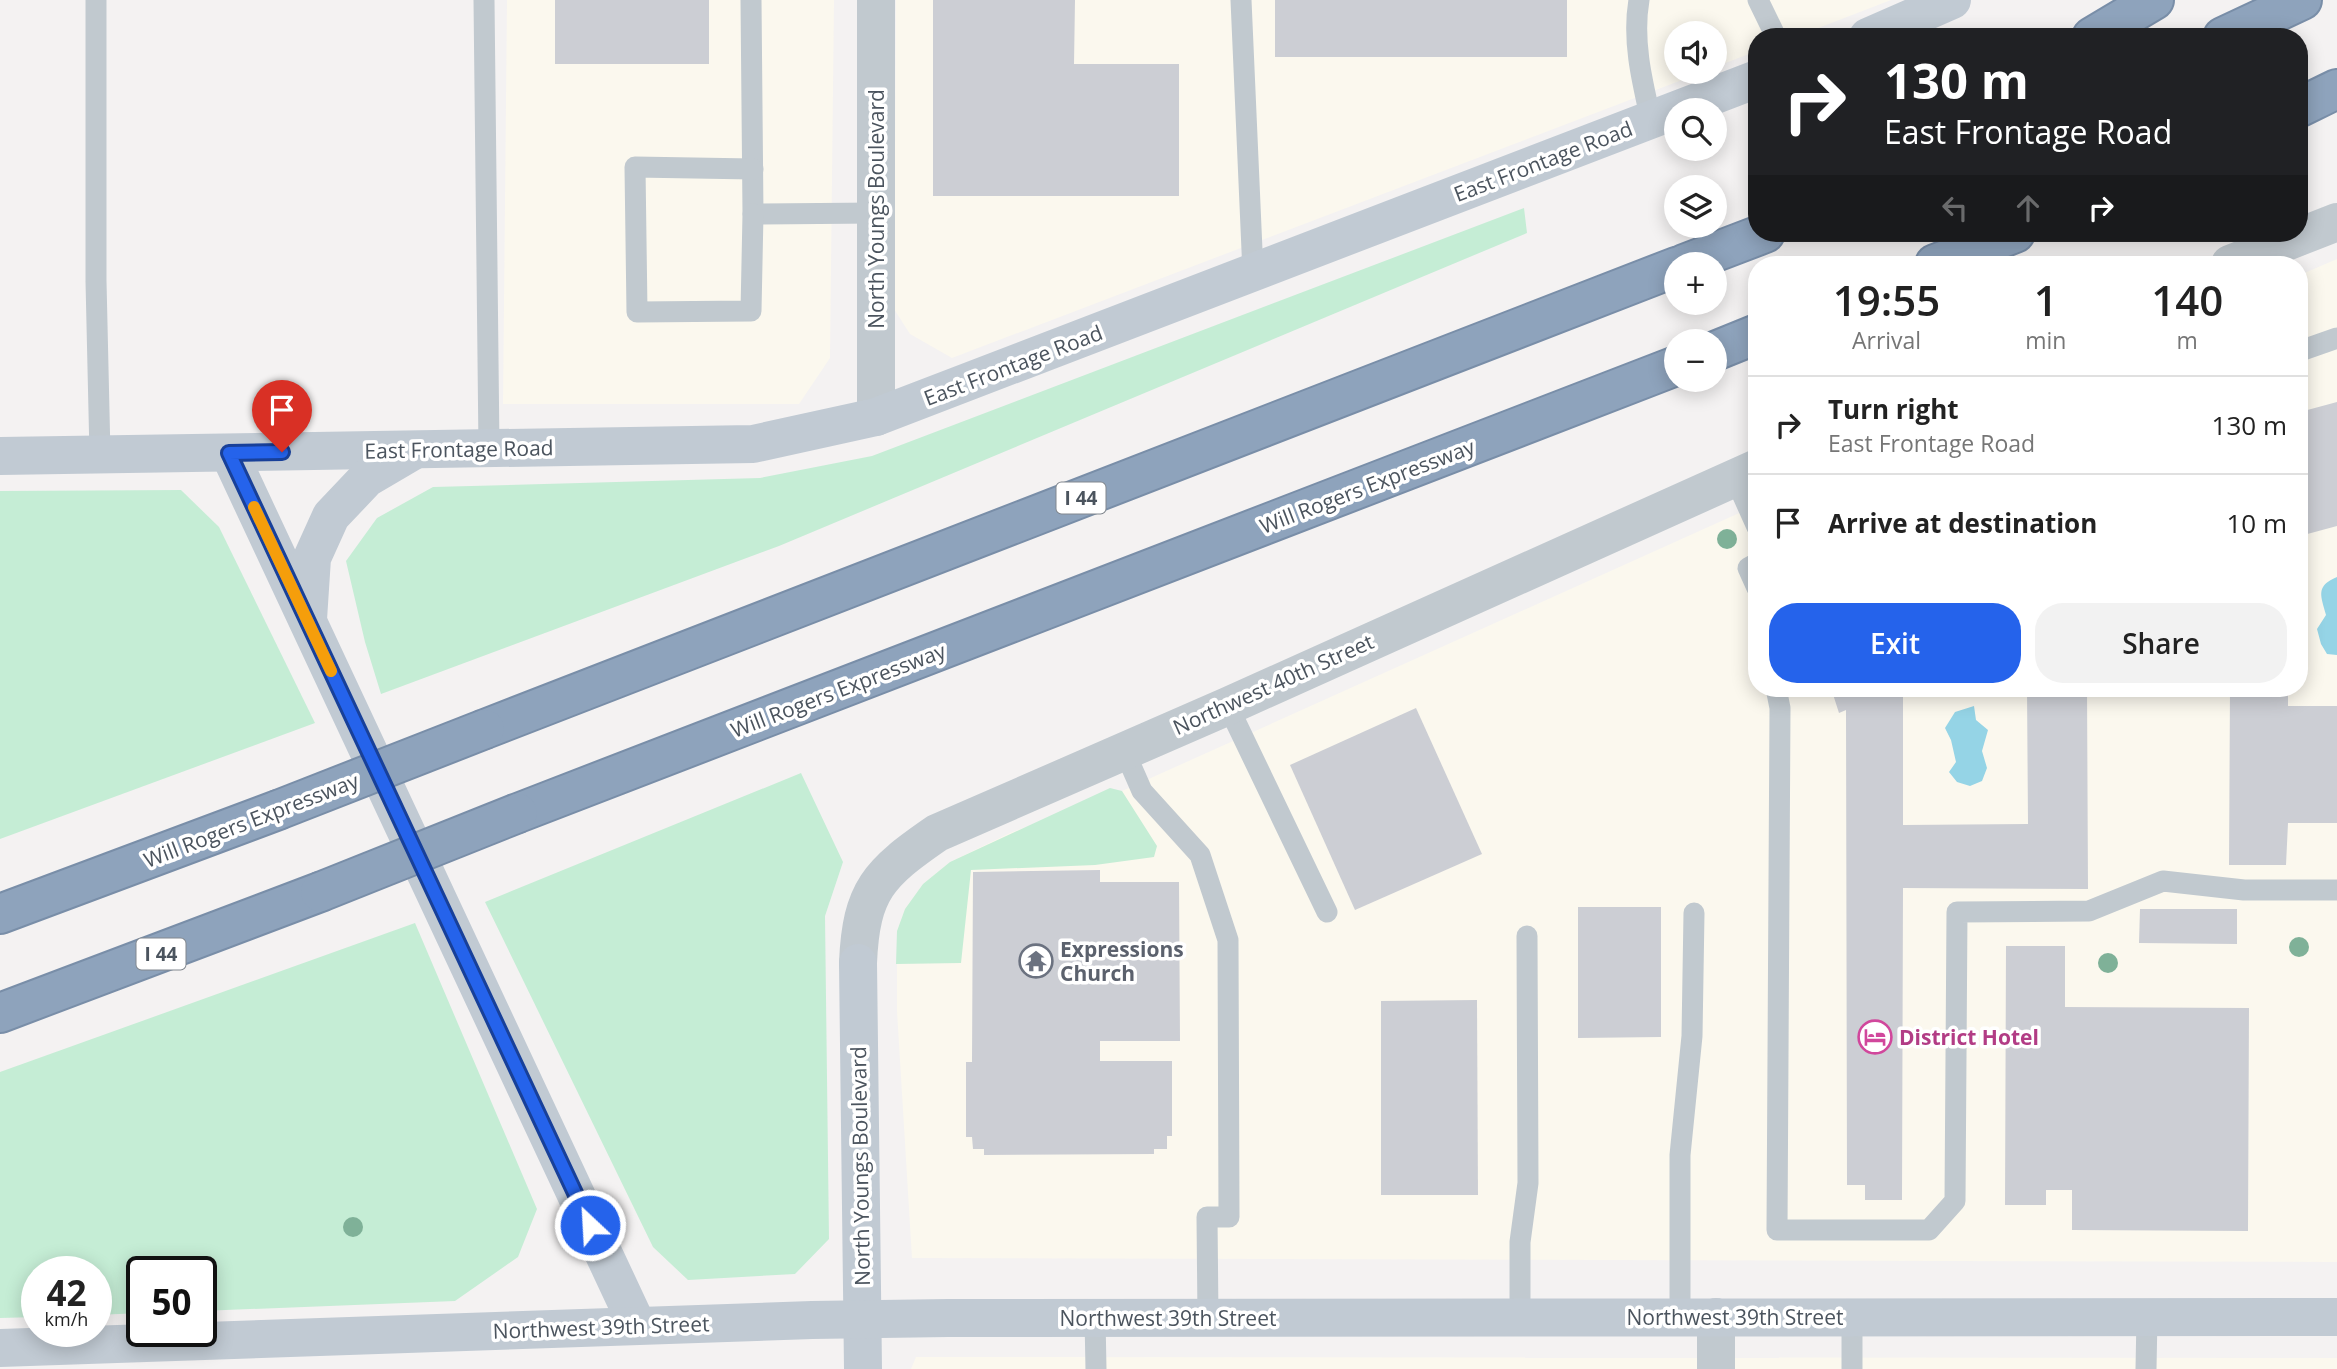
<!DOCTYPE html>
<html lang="en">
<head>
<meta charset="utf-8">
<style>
  :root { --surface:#fff; --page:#f2f2f2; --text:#222; --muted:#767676; --line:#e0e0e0; --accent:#2563eb }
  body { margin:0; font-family:"Open Sans",sans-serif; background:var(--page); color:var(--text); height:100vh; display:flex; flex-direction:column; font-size:26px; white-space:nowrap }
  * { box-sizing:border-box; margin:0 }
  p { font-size:23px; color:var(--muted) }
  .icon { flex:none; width:38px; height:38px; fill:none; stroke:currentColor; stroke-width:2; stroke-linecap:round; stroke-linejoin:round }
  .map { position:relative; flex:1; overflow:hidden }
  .details { position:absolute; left:1748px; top:256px; width:560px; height:441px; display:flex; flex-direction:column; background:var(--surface); border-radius:28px; box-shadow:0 4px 18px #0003 }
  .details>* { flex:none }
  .hud { position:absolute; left:1748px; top:28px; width:560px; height:214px; border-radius:28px; box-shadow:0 4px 18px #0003; background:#202124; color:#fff; overflow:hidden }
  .controls { position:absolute; left:1664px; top:21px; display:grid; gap:14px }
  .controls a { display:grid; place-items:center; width:63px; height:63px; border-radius:50%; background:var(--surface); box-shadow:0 4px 18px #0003; font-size:35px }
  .speed { position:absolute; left:21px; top:1256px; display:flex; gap:14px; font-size:35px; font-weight:700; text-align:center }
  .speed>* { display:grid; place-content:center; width:91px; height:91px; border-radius:50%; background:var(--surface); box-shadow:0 4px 18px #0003; line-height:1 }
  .speed small { font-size:18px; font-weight:400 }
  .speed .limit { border:4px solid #111; border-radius:10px; background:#fff; color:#111 }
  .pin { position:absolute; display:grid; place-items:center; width:60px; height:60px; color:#fff; margin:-72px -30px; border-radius:50% 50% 50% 0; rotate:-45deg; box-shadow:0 0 7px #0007 }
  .pin .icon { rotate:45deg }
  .me { position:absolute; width:77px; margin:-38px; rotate:335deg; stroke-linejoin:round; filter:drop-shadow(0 0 5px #0008) }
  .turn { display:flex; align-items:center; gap:24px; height:147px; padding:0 21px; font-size:32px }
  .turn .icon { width:91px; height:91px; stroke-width:2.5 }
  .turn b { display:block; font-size:49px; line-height:60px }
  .lanes { display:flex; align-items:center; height:66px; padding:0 21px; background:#0003; justify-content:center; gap:35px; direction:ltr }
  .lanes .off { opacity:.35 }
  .eta { display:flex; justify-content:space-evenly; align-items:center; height:119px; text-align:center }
  .eta b { font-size:42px; font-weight:600; line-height:49px }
  .button { display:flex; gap:14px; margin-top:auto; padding:14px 21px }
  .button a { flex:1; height:80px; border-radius:28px; background:var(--accent); color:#fff; font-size:28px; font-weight:600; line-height:80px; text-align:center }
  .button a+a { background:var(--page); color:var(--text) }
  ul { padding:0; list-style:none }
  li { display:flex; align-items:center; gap:21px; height:98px; padding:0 21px; border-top:2px solid var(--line) }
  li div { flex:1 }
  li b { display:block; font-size:26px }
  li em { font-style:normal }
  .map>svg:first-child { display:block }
  .commercial { fill:#fbf8ee }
  .green { fill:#c5edd5 }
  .water { fill:#95d4e6 }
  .building { fill:#ccced4 }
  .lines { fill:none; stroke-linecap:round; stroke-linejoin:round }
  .highway-casing { stroke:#798ea8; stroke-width:42 }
  .lane { stroke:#c1c9cf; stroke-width:21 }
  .street { stroke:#c1c9cf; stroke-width:38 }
  .secondary { stroke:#c1cad3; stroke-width:38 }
  .highway { stroke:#8ea3bc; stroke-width:38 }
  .highway-bridge-casing { stroke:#798ea8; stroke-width:42; stroke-linecap:butt }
  .highway-bridge { stroke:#8ea3bc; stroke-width:38 }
  .tree { fill:#7fb198 }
  .route-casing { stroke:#184099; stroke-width:18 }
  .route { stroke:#2563eb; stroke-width:12 }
  .slow { stroke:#f59e0b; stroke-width:12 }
  .labels { text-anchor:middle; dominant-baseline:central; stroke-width:7; stroke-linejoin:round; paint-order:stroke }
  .shield { fill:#fff; stroke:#81878e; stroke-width:2 }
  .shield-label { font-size:19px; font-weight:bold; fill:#4b545e }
  .street-label { font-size:21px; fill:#4b545e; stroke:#fff }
  .worship-label { font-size:21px; font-weight:bold; fill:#5b616d; stroke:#fff; text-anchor:start }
  .hotel-label { font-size:21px; font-weight:bold; fill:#b23c85; stroke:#fff; text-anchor:start }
</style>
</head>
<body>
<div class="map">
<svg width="2337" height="1369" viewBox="0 0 2337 1369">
  <rect width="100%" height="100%" fill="#f4f2f2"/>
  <g class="commercial">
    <polygon points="507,0 834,0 830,358 799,404 503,404"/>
    <polygon points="896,0 1891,0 1795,37 1757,37 1757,51 1715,67 1715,33 1676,33 1676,72 1703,72 952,358 910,334 894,309"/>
    <polygon points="2337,259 2337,1262 912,1258 897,1011 897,931 905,909 923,884 950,862 1010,833 1122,791 1757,505 1757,688 2300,688 2300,275"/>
    <polygon points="916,1357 2337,1358 2337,1369 911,1369"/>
  </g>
  <g class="green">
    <polygon points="1524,208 1527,233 779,546 381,694 365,642 346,561 377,518 433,487 760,478 872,456"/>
    <polygon points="181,490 219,527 315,723 0,839 0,491"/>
    <polygon points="801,773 843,862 825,916 829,1239 795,1274 688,1280 653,1247 485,902"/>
    <polygon points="1110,788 1122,791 1157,846 1154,857 1095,865 971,870 961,963 896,964 897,931 905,909 923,884 950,862"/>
    <polygon points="415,923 537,1209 518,1257 455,1301 201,1311 201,1272 142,1272 142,1313 96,1315 96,1272 37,1272 37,1317 0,1318 0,1072"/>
  </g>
  <g class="water">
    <path d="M2337,577V655L2327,654L2321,644L2317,629L2326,615C2321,596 2315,586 2337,577Z"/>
    <polygon points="1974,706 1976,720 1988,730 1982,751 1987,768 1982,781 1970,786 1957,782 1949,772 1956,762 1951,740 1945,728 1955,712"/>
  </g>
  <g class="building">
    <rect x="555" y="0" width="154" height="64"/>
    <polygon points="933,0 1075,0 1074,64 1179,64 1179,196 933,196"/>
    <rect x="1275" y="0" width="292" height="57"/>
    <polygon points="2337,402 2337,526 2300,536 2300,412"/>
    <polygon points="1831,688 1914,688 1903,692 1903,825 2028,824 2027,688 2087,688 2088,889 1903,888 1902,1200 1865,1200 1865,1185 1847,1185 1846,710 1839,713"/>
    <polygon points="2230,688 2288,688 2288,706 2337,706 2337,823 2288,823 2286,865 2229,865"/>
    <polygon points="1416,708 1482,854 1355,910 1290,765"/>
    <polygon points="1100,870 1100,882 1179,882 1180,1041 1100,1041 1100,1061 1172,1061 1172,1136 1167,1136 1167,1149 1154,1149 1154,1154 984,1155 984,1149 973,1149 972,1137 966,1137 966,1062 972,1062 973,872"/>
    <polygon points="1578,907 1661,907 1661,1037 1578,1038"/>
    <polygon points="2140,909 2237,909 2237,944 2139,943"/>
    <polygon points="2006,946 2065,946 2065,1007 2249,1008 2248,1231 2072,1230 2072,1190 2046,1190 2046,1205 2005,1205"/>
    <polygon points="1477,1000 1478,1195 1381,1195 1381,1001"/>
  </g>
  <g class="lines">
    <defs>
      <g id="highway">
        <polyline points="2092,37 2154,0"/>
        <polyline points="2223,37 2302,0"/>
        <polyline points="2300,107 2337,89"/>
        <polyline points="1684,264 1765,233"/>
        <polyline points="1935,264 2015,233"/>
        <polyline points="1715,351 1757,334"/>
        <polyline points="485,729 1676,267"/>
        <polyline points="518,813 1676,366"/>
        <polyline points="0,914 278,810"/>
        <polyline points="0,1013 320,892"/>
      </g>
    </defs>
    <use href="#highway" class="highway-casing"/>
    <g class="lane">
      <polyline points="96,0 96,281 100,455"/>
      <polyline points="484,0 489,448"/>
      <polyline points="751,0 753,214 876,213"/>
      <polyline points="1241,0 1253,273"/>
      <path d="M1639,0C1632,40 1642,81 1651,120"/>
      <polyline points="1758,0 1776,37"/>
      <polyline points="753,214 751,311 637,312 635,167 753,169"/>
      <polyline points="2300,351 2337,338"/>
      <polyline points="1735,478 1757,527"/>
      <polyline points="1757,563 1748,568 1757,588"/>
      <polyline points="1776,688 1780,708 1777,1230 1929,1230 1955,1201 1957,912 2089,911 2163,881 2244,890 2337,890"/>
      <polyline points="1228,706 1327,912"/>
      <polyline points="1124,750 1142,791 1200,855 1228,940 1229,1217 1207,1217 1208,1318"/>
      <polyline points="1520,1317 1520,1242 1528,1183 1527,936"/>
      <polyline points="1680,1317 1680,1155 1692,1036 1694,913"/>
      <polyline points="1852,1317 1852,1369"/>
      <polyline points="1095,1318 1096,1369"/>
      <polyline points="2146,1369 2147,1317"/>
    </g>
    <g class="street">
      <polyline points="876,0 876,417"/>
      <polyline points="2230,264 2337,222"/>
      <path d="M858,963C861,890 879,873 937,833L1228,706L1757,468"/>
      <polyline points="1716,1317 1716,1369"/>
    </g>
    <g class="secondary">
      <polyline points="1868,37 1952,0"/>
      <polyline points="229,453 637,1325"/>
      <polyline points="0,456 753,444 876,417 1757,79"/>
      <polyline points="308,619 312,558 331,516 367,478 413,451"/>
      <polyline points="858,963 863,1369"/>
      <polyline points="0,1348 812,1320 948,1318 2337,1317"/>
    </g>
    <use href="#highway" class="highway"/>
    <defs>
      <g id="highway-bridge">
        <polyline points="278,810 485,729"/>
        <polyline points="320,892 518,813"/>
      </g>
    </defs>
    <use href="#highway-bridge" class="highway-bridge-casing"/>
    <use href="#highway-bridge" class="highway-bridge"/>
  </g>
  <g class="tree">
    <circle cx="1727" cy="539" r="10"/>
    <circle cx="2299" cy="947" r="10"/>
    <circle cx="2108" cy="963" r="10"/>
    <circle cx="353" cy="1227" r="10"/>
  </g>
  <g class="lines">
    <defs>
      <polyline id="route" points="282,452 229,453 590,1225"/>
    </defs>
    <use href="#route" class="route-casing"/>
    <use href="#route" class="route"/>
    <polyline class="slow" points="254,507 331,671"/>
  </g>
  <defs>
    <symbol id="temple-ring" viewBox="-11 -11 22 22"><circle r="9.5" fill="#fff" stroke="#6b7280" stroke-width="1.5"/><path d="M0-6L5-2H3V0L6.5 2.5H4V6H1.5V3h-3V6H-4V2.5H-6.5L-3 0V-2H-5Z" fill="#6b7280"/></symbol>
    <symbol id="hotel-ring" viewBox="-11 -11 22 22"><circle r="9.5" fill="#fff" stroke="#d1479c" stroke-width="1.5"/><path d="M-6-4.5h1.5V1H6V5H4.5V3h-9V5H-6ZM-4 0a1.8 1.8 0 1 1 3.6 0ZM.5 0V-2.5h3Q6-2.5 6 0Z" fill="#d1479c"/></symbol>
  </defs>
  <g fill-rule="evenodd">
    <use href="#temple-ring" x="1017" y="942" width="38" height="38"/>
    <use href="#hotel-ring" x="1856" y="1018" width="38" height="38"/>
  </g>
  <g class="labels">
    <g class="shield">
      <rect x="1056.5" y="482.5" width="49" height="31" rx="5"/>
      <rect x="136.5" y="938.5" width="49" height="31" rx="5"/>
    </g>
    <g class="shield-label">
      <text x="1081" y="498">I 44</text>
      <text x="161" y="954">I 44</text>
    </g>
    <g class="street-label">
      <text transform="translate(1543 161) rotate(-21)">East Frontage Road</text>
      <text transform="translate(876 209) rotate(-90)">North Youngs Boulevard</text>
      <text transform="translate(1013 365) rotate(-21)">East Frontage Road</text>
      <text transform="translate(459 449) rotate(-1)">East Frontage Road</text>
      <text transform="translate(1367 486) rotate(-21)">Will Rogers Expressway</text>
      <text transform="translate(1273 684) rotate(-24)">Northwest 40th Street</text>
      <text transform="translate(838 690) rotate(-21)">Will Rogers Expressway</text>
      <text transform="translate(251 820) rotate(-21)">Will Rogers Expressway</text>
      <text transform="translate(860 1166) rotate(-91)">North Youngs Boulevard</text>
      <text x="1735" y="1317">Northwest 39th Street</text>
      <text x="1168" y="1318">Northwest 39th Street</text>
      <text transform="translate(601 1327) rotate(-2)">Northwest 39th Street</text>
    </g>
    <g class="worship-label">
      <text x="1060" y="949">Expressions<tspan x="1060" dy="24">Church</tspan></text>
    </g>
    <g class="hotel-label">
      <text x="1899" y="1037">District Hotel</text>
    </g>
  </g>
</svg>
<div class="controls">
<a><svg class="icon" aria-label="sound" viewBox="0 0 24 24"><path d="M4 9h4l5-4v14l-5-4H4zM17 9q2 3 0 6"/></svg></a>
<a><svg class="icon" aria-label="search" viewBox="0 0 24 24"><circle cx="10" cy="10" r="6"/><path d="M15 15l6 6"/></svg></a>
<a><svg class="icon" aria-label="layers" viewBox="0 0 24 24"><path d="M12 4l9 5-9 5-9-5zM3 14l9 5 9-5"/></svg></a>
<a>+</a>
<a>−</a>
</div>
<div class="speed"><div>42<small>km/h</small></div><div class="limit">50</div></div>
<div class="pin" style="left:282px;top:452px;background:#d93025"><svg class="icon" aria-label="arrive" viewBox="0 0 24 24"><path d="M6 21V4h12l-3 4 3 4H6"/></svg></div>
<svg class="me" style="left:590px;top:1225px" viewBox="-20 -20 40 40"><circle r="17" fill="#2563eb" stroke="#fff" stroke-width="3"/><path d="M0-11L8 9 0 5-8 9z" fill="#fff"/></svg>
<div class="hud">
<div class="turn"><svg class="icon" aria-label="right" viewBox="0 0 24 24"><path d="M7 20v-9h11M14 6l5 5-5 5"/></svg><div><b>130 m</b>East Frontage Road</div></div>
<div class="lanes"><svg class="icon off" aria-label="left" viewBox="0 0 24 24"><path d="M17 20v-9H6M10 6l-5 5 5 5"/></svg><svg class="icon off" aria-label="ahead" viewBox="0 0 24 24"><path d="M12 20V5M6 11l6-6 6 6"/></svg><svg class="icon" aria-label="right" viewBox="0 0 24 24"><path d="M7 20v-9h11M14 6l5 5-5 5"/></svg></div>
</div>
<section class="details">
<div class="eta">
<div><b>19:55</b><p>Arrival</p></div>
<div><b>1</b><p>min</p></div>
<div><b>140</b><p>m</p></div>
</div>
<ul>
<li><svg class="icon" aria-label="right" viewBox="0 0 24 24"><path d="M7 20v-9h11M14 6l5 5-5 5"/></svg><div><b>Turn right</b><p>East Frontage Road</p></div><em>130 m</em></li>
<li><svg class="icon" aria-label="arrive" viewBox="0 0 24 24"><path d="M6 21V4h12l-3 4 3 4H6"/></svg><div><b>Arrive at destination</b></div><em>10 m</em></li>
</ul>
<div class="button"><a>Exit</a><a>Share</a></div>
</section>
</div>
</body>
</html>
